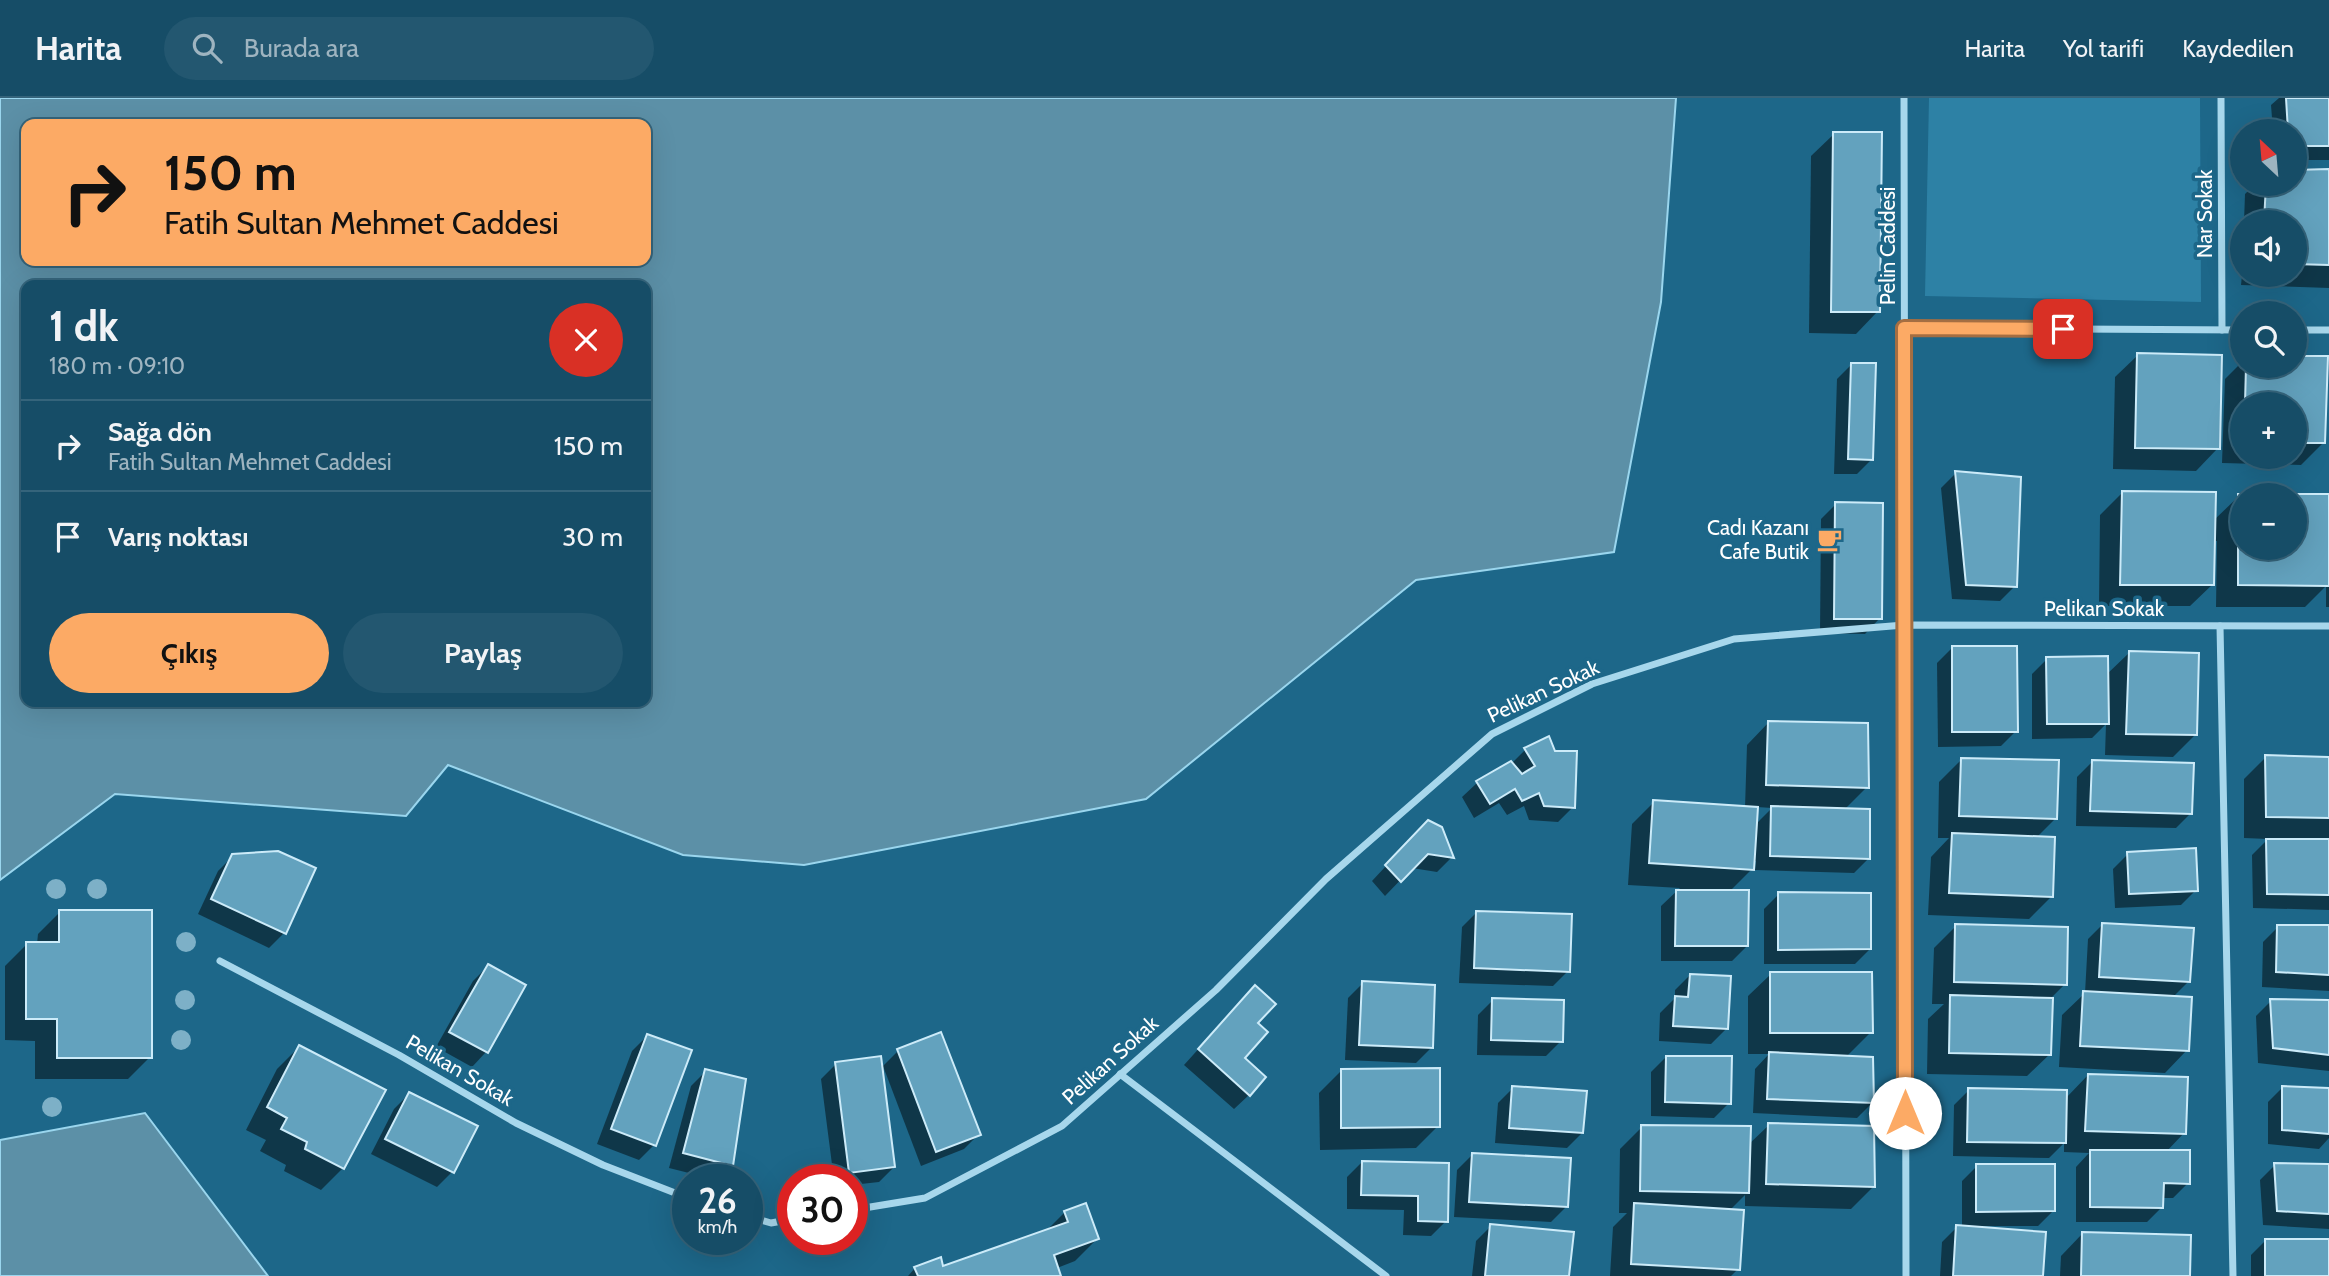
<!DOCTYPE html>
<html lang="tr">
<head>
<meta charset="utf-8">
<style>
  :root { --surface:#164d67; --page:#235770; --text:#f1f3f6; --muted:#9eb4c0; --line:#35647b; --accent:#fcaa65 }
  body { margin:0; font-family:Cabin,sans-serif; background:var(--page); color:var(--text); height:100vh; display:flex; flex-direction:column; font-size:26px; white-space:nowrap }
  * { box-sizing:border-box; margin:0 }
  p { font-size:23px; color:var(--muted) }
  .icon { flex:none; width:38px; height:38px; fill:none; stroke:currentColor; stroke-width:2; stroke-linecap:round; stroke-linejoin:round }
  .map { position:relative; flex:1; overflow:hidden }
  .details { position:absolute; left:21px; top:182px; width:630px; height:427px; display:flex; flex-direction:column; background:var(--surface); border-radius:14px; box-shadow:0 7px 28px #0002,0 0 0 2px var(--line) }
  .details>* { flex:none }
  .guide { position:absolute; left:21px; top:21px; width:630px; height:147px; border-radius:14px; box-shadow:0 7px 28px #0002,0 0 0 2px var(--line); background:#fcaa65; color:#111; overflow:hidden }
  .needle { width:46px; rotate:334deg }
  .buttons { position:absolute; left:2230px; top:21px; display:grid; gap:14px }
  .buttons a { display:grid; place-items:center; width:77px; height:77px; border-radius:50%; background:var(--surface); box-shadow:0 7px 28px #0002,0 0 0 2px var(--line); font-size:35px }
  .speed { position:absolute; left:672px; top:1066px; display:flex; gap:14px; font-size:35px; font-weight:700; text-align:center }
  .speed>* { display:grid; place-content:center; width:91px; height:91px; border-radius:50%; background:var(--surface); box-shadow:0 7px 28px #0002,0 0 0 2px var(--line); line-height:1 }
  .speed small { font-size:18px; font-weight:400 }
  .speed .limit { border:10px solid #d22; background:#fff; color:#111 }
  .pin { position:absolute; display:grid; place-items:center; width:60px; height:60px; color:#fff; margin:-30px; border-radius:14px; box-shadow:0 4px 10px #0006 }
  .me { position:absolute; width:77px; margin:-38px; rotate:0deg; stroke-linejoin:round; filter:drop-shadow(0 0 5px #0008) }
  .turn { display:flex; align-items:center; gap:24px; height:147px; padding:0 28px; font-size:32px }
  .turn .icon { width:91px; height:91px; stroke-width:2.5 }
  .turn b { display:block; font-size:49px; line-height:60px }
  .round { display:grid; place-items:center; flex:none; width:74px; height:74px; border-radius:37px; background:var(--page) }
  .overview { display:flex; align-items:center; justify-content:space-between; height:119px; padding:0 28px }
  h1 { font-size:42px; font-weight:700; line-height:52px }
  .primary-button { display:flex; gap:14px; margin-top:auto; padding:14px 28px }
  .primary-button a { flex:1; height:80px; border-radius:42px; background:var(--accent); color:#111; font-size:28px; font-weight:700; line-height:80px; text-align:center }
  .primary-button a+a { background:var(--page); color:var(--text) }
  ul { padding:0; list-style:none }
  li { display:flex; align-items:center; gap:21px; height:91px; padding:0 28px; border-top:2px solid var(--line) }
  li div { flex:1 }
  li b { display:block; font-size:26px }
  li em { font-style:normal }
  header { display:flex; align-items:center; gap:42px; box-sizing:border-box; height:98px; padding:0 35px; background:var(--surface); border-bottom:2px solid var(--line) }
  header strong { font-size:33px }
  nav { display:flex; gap:38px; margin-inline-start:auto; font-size:24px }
  .search { width:490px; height:63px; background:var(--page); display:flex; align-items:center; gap:18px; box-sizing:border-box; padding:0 24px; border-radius:38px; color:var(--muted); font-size:26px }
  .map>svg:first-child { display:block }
  .green { fill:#2d81a5 }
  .water { fill:#5c90a7; stroke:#9ad6ee; stroke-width:2; fill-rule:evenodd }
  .shadow { fill:#0007; fill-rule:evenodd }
  .building { fill:#63a2be; stroke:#ccebf9; stroke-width:2; fill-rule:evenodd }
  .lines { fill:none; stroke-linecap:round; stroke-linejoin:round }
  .minor { stroke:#a7d7ec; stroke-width:7 }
  .tree { fill:#7db0c7 }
  .route-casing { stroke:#a46e42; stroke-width:18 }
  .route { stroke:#fcaa65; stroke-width:12 }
  .labels { text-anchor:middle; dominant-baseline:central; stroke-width:7; stroke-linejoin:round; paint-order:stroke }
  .street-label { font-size:21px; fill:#fff; stroke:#1d6789 }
  .poi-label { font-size:21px; fill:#fff; stroke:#1d6789; text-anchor:end }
</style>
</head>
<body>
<header>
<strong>Harita</strong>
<div class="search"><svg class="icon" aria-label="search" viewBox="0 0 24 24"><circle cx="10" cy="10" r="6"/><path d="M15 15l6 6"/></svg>Burada ara</div>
<nav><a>Harita</a><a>Yol tarifi</a><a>Kaydedilen</a></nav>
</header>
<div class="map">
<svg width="2329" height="1178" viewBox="0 0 2329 1178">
  <rect width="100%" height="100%" fill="#1d6789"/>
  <polygon class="green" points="1929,0 2200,0 2201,204 1925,198"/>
  <g class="water">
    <path d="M0,0H1676L1661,204L1614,454L1416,482L1146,701L804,767L683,757L448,667L406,718L115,696L0,782ZM26,26H646V163H26ZM26,187H646V604H26Z"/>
    <polygon points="145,1015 268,1178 0,1178 0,1042"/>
  </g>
  <g class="shadow">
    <polygon points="2279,0 2329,0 2329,62 2294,62 2294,33 2273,33 2271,7"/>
    <polygon points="1834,36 1878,213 1856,236 1809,235 1811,58"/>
    <polygon points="2329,73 2329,190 2241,187 2242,177 2294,177 2294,124 2244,124 2245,96 2255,86 2294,86"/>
    <polygon points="2138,257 2218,350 2196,373 2113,371 2115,279"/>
    <path d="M2242,264V268H2294L2323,345L2301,367L2222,365L2225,281ZM2242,306H2294V359H2242Z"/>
    <polygon points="1852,266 1872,361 1857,376 1834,376 1837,281"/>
    <polygon points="1956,375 2015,488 2000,503 1952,501 1941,390"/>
    <polygon points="2122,395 2213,423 2239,398 2242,450 2294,450 2329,420 2329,509 2326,509 2326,488 2305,509 2216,509 2217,443 2213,443 2213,486 2190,508 2099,508 2100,417"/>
    <polygon points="1836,406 1880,520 1865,536 1820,535 1821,421"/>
    <polygon points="1952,550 2016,633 2001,648 1938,649 1937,565"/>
    <polygon points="2129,555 2195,637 2173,659 2105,657 2106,626 2092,640 2032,641 2032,576 2047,561 2106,577"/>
    <path d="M1769,624L1867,689L1844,712L1869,760L1854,775L1755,772L1756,763H1753L1752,771L1730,793L1747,848L1732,863H1661V808L1680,790L1628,787L1632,726L1654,704L1745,710L1747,647ZM1757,709L1772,710L1755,727Z"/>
    <polygon points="1525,652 1573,709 1558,724 1529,722 1524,708 1507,717 1499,705 1474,720 1462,699 1477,685 1511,666"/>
    <polygon points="2266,659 2329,661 2329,812 2253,810 2252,757 2268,741 2244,740 2244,681"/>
    <polygon points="1962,661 2055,721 2036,740 2051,799 2029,821 1928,817 1931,759 1949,740 1938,740 1939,684"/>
    <polygon points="2092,664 2191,715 2176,730 2076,728 2077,679"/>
    <polygon points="1413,739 1452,759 1437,774 1412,770 1385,798 1372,783"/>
    <polygon points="2128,756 2196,792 2181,807 2115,810 2113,771"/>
    <polygon points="233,758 284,835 269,850 198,816 218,773"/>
    <polygon points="1779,796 1870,851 1855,866 1764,866 1764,811"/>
    <polygon points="60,814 150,959 128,981 35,981 35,943 5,942 5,868 27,846 37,846 38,836"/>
    <polygon points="1477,814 1568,873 1553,888 1459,885 1462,829"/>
    <polygon points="2103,826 2189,883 2172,900 2187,952 2165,975 2059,969 2062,917 2085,895 2088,841"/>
    <polygon points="1956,828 2065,886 2051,900 2050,956 2027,978 1927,976 1928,921 1944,906 1932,906 1934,850"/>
    <polygon points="2329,828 2329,893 2262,889 2263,844 2278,829"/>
    <polygon points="488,868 486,954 472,969 436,949 473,883"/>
    <polygon points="1771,876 1871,934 1846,959 1872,1005 1857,1020 1753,1015 1755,971 1769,956 1748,956 1748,898"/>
    <polygon points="1690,877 1726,931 1711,946 1659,943 1660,915 1675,900 1675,892"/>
    <polygon points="1363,885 1431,950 1416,965 1345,962 1348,900"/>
    <polygon points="1493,902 1561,943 1546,958 1477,957 1478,917"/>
    <polygon points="2271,903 2329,904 2329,973 2258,965 2256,918"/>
    <polygon points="1240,905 1256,925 1242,960 1249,997 1234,1011 1184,967"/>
    <polygon points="647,938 654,1047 639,1062 597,1046 632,953"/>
    <polygon points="299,949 343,1070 321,1092 284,1073 286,1067 260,1053 266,1042 246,1032 277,971"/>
    <polygon points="898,953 979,1036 964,1051 921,1068 883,968"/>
    <polygon points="1666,959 1729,1005 1714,1020 1651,1018 1651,974"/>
    <polygon points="836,966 894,1069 879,1084 852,1087 852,1082 834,1082 821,981"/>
    <polygon points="706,973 732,1067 717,1082 669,1070 691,988"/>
    <polygon points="1341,973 1438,1028 1416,1050 1320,1052 1319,995"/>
    <polygon points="2088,977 2184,1035 2166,1054 2188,1085 2173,1100 2162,1100 2162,1109 2147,1124 2076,1124 2076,1069 2089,1055 2064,1054 2064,1045 2049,1060 1953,1058 1954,1007 1969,992 2065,1001"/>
    <polygon points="2283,989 2329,992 2329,1040 2319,1051 2268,1046 2268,1004"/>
    <polygon points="1513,990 1582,1035 1567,1050 1495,1045 1498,1005"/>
    <polygon points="409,996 452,1074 437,1089 371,1056 394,1011"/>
    <polygon points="1769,1027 1873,1089 1851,1111 1745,1108 1745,1097 1729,1113 1738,1171 1731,1178 1610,1178 1613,1129 1627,1115 1619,1115 1620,1051 1642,1029 1748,1047"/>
    <polygon points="1472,1057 1566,1109 1551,1124 1454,1119 1457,1072"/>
    <polygon points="1362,1064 1447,1066 1446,1123 1431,1138 1403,1137 1404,1112 1347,1111 1347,1079"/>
    <polygon points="2275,1067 2329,1068 2329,1131 2263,1127 2260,1082"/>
    <polygon points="1977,1068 2053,1113 2038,1128 1977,1128 1977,1131 2041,1178 1940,1178 1942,1144 1957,1129 1962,1130 1962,1083"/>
    <polygon points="1065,1114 1097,1141 1075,1163 1057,1170 1060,1178 908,1178 915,1170 942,1170 1046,1133"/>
    <polygon points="1491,1128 1568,1178 1472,1178 1476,1143"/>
    <polygon points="2083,1135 2188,1178 2060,1178 2061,1158"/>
    <polygon points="2266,1142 2329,1143 2329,1178 2251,1178 2251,1157"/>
  </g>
  <g class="building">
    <polygon points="2286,0 2329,0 2329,48 2294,48 2294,33 2288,33"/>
    <polygon points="1833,34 1882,34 1880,214 1831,214"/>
    <polygon points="2329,71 2329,167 2294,166 2294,124 2264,124 2266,86 2294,86 2294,72"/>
    <polygon points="2137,255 2222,257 2220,351 2135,350"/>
    <polygon points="2294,258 2328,258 2325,345 2294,345 2294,306 2245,306 2246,268 2294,268"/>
    <polygon points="1851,265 1876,265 1873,362 1848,361"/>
    <polygon points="1955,373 2021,379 2017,489 1966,487"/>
    <polygon points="2122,393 2216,394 2214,487 2120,487"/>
    <path d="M2238,396H2329V488L2238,487ZM2242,397H2294V450H2242Z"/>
    <polygon points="1835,404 1883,405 1882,521 1834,521"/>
    <polygon points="1952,548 2017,548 2018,634 1952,634"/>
    <polygon points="2129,553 2199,555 2197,637 2126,636"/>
    <polygon points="2108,558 2109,626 2047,626 2046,559"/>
    <polygon points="1768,623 1868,625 1869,690 1766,687"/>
    <polygon points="1549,638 1555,653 1577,653 1575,710 1544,708 1539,695 1522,703 1515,691 1490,706 1476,683 1511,663 1522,676 1535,668 1524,650"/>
    <polygon points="2265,657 2329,659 2329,720 2266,719"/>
    <polygon points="1961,660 2059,662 2057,721 1959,718"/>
    <polygon points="2092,662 2194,665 2192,716 2090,713"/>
    <polygon points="1653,702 1758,709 1754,772 1649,765"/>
    <polygon points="1771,708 1870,711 1870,761 1770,758"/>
    <polygon points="1428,722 1442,729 1454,760 1428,756 1401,784 1385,767"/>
    <polygon points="1952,735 2055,739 2053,799 1949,795"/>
    <polygon points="2266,741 2329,741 2329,797 2267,796"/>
    <polygon points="2196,750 2198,793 2129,796 2127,754"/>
    <polygon points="278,753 316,770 286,836 211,801 232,756"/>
    <polygon points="1676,792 1749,792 1748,848 1675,848"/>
    <polygon points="1778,794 1871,795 1871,851 1778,852"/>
    <polygon points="59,812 152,812 152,960 57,960 57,921 26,921 26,844 59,844"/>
    <polygon points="1476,813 1572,816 1570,874 1474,870"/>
    <polygon points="2102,825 2194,830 2190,884 2099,879"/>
    <polygon points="1955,826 2068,829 2067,887 1954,884"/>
    <polygon points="2277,827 2329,827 2329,877 2276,874"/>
    <polygon points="488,866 526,887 488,955 449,934"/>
    <polygon points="1770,874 1872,874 1873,935 1770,935"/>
    <polygon points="1690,876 1731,878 1728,931 1673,928 1675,898 1688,899"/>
    <polygon points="1362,883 1435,887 1433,950 1359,947"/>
    <polygon points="1255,887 1276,906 1258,925 1268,934 1245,960 1266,979 1250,998 1198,951"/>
    <polygon points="2083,893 2192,899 2189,953 2080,948"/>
    <polygon points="1950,897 2053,900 2051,957 1949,955"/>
    <polygon points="1492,900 1564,902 1563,944 1491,942"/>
    <polygon points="2270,901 2329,902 2329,957 2273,950"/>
    <polygon points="941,934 981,1037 936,1054 897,951"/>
    <polygon points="647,936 692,952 656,1048 611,1031"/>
    <polygon points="299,947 386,992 344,1071 305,1051 307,1044 281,1031 287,1020 267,1009"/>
    <polygon points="1769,954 1873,959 1874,1005 1767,1001"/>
    <polygon points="881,958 895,1069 849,1075 835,964"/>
    <polygon points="1666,958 1732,958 1731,1006 1665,1004"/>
    <polygon points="1440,970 1440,1029 1341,1030 1341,971"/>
    <polygon points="705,971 746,981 733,1068 683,1055"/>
    <polygon points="2088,976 2188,979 2186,1036 2085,1033"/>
    <polygon points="1512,988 1587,993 1583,1035 1509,1030"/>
    <polygon points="2282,988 2329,990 2329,1036 2282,1032"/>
    <polygon points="1968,990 2067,992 2066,1045 1967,1044"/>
    <polygon points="409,994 478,1028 454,1075 385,1041"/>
    <polygon points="1768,1025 1874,1028 1875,1089 1766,1086"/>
    <polygon points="1641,1027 1751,1028 1749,1095 1640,1093"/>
    <polygon points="2090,1052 2190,1052 2190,1086 2164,1085 2163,1110 2090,1109"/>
    <polygon points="1472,1055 1571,1060 1568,1109 1469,1104"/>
    <polygon points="1362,1063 1449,1065 1448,1124 1418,1123 1418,1098 1361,1097"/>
    <polygon points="2274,1065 2329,1066 2329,1116 2277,1113"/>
    <polygon points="1976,1066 2055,1066 2055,1113 1976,1114"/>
    <polygon points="1086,1105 1099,1141 1054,1157 1061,1178 918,1178 914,1169 941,1159 943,1168 1068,1124 1064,1113"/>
    <polygon points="1634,1105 1744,1112 1740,1172 1631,1166"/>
    <polygon points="1490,1126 1574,1134 1569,1178 1485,1178"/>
    <polygon points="1956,1127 2046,1134 2043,1178 1953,1178"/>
    <polygon points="2082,1134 2191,1137 2190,1178 2081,1178"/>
    <rect x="2265" y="1141" width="64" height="37"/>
  </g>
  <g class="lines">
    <g class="minor">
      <polyline points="1904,0 1906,1178"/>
      <polyline points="2221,0 2222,232"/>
      <polyline points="1904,230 2242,232"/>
      <polyline points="2294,232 2329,232"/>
      <polyline points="2220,528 2233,1178"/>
      <polyline points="220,863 399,957 516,1025 603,1067 688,1100"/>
      <polyline points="1120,976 1386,1178"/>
      <polyline points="852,1112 925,1100 1062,1028 1216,892 1326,781 1492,636 1592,586 1734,541 1904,527 2329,528"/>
      <polyline points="747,1118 771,1125 793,1121"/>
    </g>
  </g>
  <g class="tree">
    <circle cx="56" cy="791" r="10"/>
    <circle cx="97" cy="791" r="10"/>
    <circle cx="186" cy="844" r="10"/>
    <circle cx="185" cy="902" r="10"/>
    <circle cx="181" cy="942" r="10"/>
    <circle cx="52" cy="1009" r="10"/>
  </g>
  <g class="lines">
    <defs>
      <polyline id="route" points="1905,1015 1904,230 2063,231"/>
    </defs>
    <use href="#route" class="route-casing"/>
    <use href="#route" class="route"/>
  </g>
  <defs>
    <symbol id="cafe-bare" viewBox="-9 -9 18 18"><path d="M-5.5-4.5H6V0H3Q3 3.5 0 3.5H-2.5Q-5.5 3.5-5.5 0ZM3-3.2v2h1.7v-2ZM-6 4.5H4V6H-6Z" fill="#fcaa65" stroke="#1d6789" stroke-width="2.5" paint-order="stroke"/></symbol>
  </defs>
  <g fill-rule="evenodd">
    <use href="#cafe-bare" x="1812" y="424" width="35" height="35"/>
  </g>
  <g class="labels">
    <g class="street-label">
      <text transform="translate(2204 116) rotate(-90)">Nar Sokak</text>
      <text transform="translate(1887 148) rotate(-90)">Pelin Caddesi</text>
      <text x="2104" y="510">Pelikan Sokak</text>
      <text transform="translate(1543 593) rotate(-25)">Pelikan Sokak</text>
      <text transform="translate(1110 962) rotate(-42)">Pelikan Sokak</text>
      <text transform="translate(460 972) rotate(30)">Pelikan Sokak</text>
    </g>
    <g class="poi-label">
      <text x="1809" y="429">Cadı Kazanı<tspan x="1809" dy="24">Cafe Butik</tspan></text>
    </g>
  </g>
</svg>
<div class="buttons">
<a><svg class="needle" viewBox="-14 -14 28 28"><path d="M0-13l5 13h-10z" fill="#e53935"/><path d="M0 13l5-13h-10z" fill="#9eb4c0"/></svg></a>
<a><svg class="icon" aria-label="sound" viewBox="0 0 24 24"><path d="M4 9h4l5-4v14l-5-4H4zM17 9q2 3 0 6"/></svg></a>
<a><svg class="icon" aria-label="search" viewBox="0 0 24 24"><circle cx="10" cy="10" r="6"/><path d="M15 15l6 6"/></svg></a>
<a>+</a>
<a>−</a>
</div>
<div class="speed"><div>26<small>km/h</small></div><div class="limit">30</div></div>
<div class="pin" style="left:2063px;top:231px;background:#d93025"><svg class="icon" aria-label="arrive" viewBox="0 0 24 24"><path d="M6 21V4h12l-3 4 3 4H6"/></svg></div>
<svg class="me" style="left:1905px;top:1015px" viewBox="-20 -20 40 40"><circle r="19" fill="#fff"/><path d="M0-13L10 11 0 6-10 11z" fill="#fcaa65"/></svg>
<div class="guide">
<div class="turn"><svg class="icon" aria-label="right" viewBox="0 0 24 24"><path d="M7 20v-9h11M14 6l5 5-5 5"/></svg><div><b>150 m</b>Fatih Sultan Mehmet Caddesi</div></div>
</div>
<section class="details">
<div class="overview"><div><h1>1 dk</h1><p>180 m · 09:10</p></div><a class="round" style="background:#d93025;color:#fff"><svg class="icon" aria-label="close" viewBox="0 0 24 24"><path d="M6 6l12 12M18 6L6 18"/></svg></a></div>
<ul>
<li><svg class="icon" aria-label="right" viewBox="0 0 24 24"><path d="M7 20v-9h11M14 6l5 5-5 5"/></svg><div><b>Sağa dön</b><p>Fatih Sultan Mehmet Caddesi</p></div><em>150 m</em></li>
<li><svg class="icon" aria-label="arrive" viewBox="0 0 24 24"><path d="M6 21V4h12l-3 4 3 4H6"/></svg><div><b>Varış noktası</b></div><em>30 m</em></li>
</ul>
<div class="primary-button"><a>Çıkış</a><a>Paylaş</a></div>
</section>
</div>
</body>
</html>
